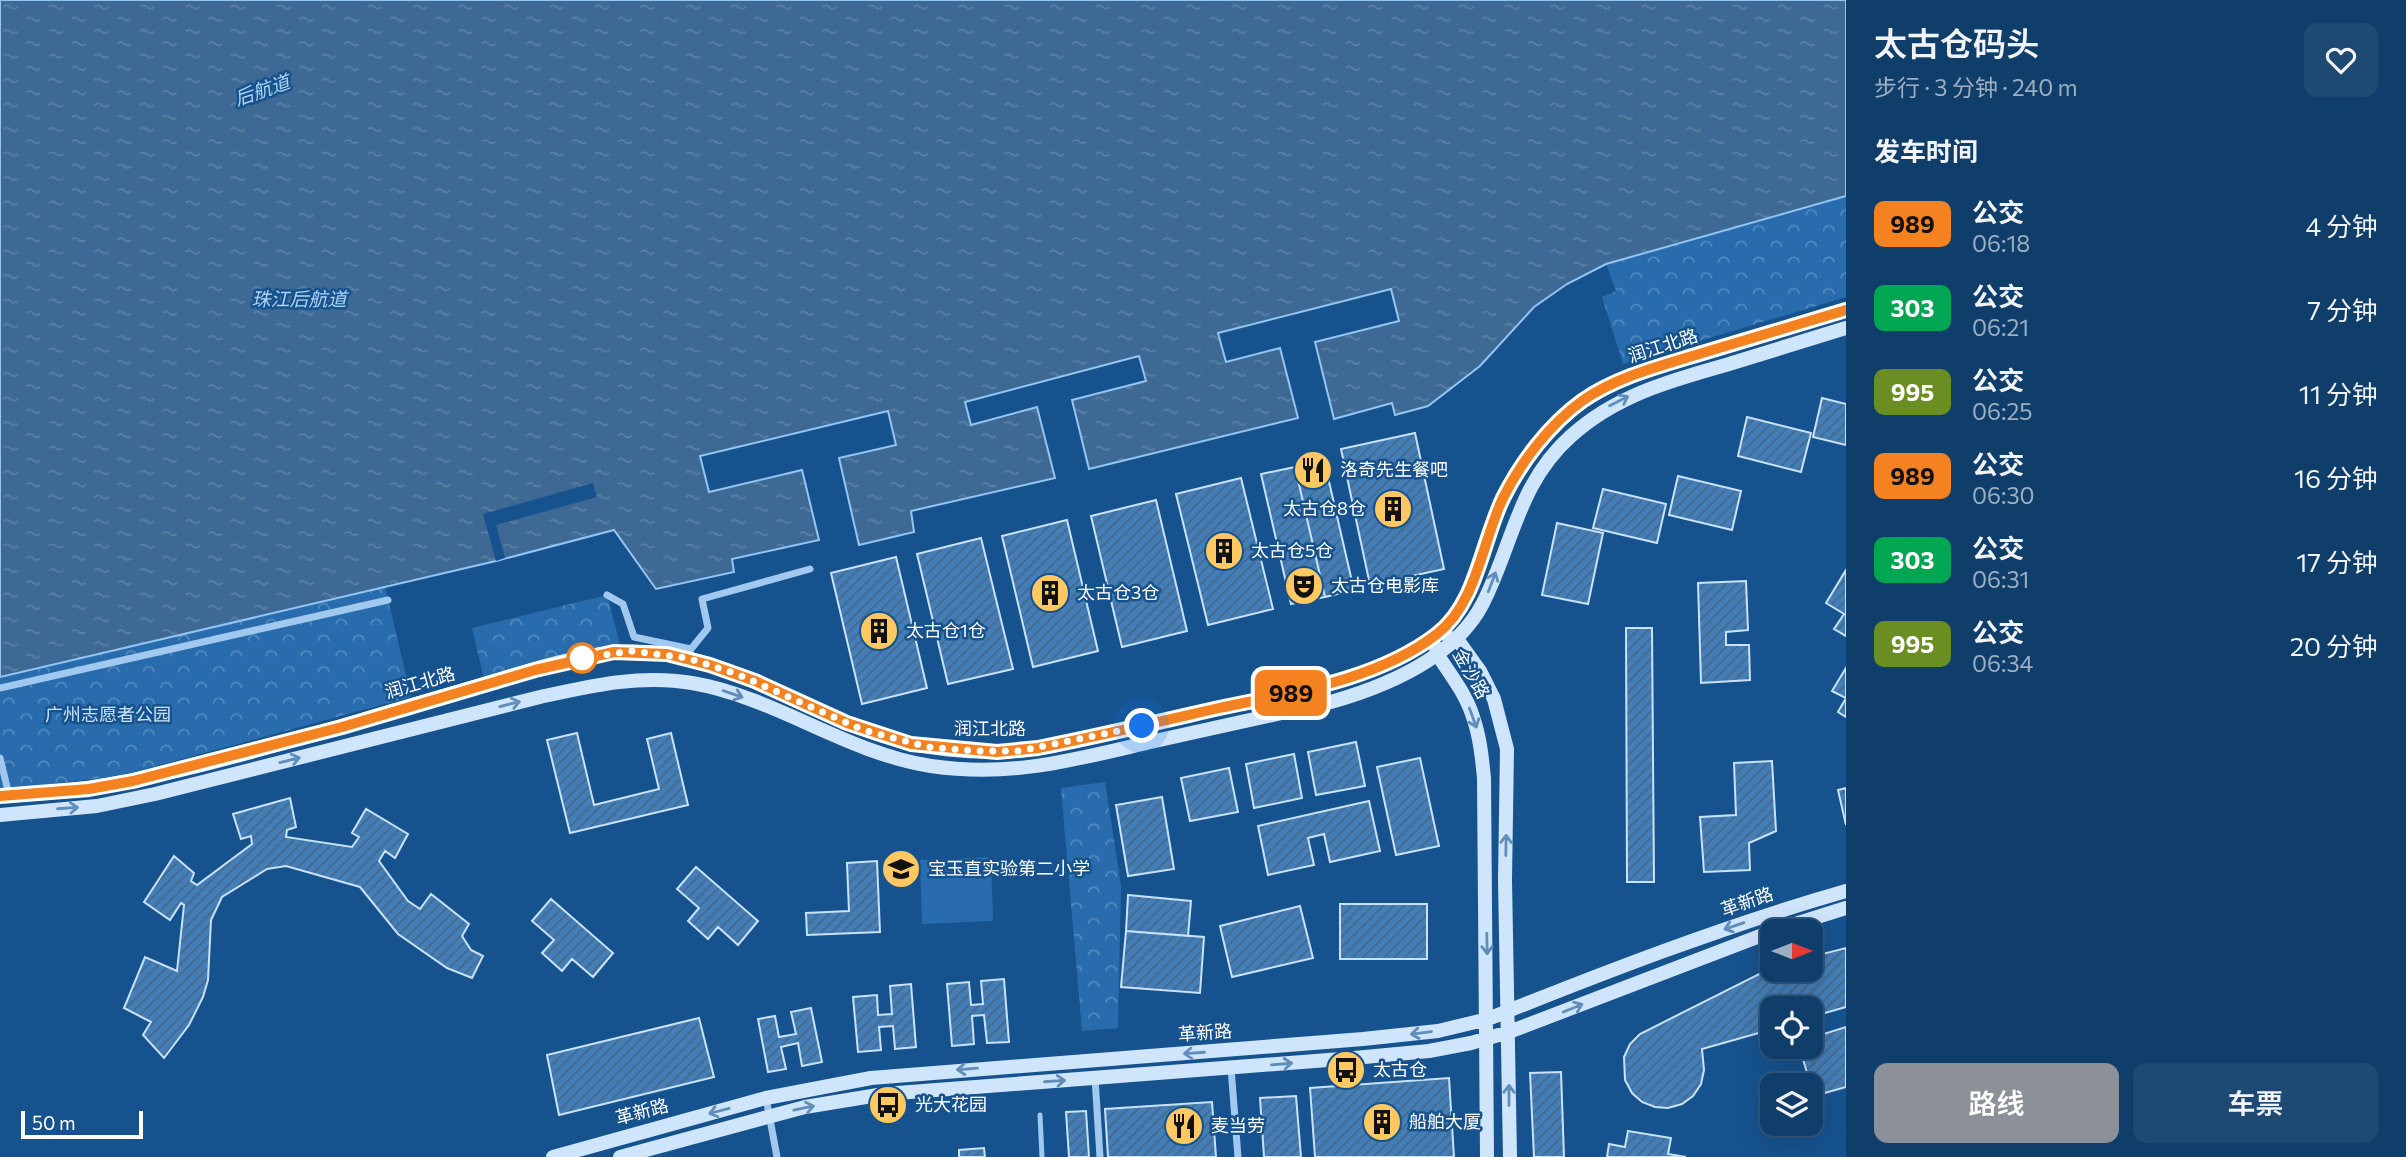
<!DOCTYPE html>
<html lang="zh">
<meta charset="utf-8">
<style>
body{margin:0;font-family:Commissioner,"Noto Sans SC",sans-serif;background:#1e4972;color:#f1f3f6;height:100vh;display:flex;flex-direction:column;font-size:26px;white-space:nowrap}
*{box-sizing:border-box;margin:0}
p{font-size:23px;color:#9caec1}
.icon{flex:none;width:38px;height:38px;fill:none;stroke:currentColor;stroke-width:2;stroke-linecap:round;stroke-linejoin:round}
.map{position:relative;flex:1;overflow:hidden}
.drawer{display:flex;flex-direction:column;background:#103e6a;width:560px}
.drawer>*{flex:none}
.badge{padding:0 14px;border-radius:10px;font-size:24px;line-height:46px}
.needle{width:46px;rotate:90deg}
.buttons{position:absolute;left:1760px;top:919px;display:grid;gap:14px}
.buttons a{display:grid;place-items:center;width:63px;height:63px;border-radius:14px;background:#103e6a;box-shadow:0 7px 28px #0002,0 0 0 2px #30577e;font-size:35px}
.scale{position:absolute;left:21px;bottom:18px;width:122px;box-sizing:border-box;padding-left:7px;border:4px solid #fff;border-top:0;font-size:19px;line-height:24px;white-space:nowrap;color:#fff;-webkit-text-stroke:5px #16528e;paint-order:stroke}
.you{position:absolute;width:35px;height:35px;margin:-18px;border:5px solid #fff;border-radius:50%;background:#1a73e8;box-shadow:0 0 0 10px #1a73e833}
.map>.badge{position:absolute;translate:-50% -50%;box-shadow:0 0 0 4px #fff}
h2{padding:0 28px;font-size:26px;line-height:63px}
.round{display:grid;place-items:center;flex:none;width:74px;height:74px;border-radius:14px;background:#1e4972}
.head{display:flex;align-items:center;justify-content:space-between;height:119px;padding:0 28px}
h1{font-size:33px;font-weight:600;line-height:52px}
.cta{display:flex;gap:14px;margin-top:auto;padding:14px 28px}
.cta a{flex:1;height:80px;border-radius:14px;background:#8c9099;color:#fff;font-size:28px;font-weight:600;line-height:80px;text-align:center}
.cta a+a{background:#1e4972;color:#f1f3f6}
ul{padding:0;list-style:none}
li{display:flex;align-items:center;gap:21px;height:84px;padding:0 28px}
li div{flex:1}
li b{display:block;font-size:26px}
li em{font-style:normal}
li .badge{min-width:77px;font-weight:700;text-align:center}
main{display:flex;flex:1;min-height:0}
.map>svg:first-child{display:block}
.grass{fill:#286cad}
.park{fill:url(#park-crowns)}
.water{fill:url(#water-ripples);stroke:#94c5f2;stroke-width:2}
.pier{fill:#16528e}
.building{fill:url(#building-hatch);stroke:#c8e2fb;stroke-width:2}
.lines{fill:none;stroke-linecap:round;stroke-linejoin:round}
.lane{stroke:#a1c9f0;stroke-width:5}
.street{stroke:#a1c9f0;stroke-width:7}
.secondary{stroke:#cfe5fb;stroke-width:14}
.oneway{stroke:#608dba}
.line-casing{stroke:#fff;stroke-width:16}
.line{stroke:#f58220;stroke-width:10}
.walk{stroke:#fff;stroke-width:7;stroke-dasharray:0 12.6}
.stop-dot{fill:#fff;stroke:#f58220;stroke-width:3.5}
.labels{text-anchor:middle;stroke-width:5;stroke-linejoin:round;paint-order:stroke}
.street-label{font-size:18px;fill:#fff;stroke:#16528e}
.poi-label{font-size:18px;fill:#fff;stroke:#16528e;text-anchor:start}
.park-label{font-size:18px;fill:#c8e2fb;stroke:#16528e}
.water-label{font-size:19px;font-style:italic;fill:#add3f7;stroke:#16528e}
</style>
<main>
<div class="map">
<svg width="1846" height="1157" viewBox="0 0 1846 1157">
<defs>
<pattern id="park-crowns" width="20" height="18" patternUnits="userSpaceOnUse" patternTransform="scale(1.75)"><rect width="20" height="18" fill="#286cad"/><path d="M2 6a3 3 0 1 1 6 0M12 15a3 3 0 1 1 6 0" fill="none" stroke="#5389bd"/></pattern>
<pattern id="water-ripples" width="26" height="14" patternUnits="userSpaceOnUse" patternTransform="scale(1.75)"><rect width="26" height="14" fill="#3e6995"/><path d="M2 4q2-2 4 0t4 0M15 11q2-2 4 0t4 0" fill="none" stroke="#5b80a5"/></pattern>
<pattern id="building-hatch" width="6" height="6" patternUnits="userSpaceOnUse" patternTransform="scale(1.75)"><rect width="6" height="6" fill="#437eb8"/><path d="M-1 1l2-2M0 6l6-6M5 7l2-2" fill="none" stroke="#476887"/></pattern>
</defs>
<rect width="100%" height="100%" fill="#16528e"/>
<!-- grass -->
<path class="grass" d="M991 857 993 921 922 924 920 860Z"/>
<!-- park -->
<path class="park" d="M1846 196V297L1623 364 1602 297 1616 291 1606 264Z
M385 586 411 697 119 776 0 790V677Z
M607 595 621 648 484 679 472 628Z
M1105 782 1121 886 1118 1028 1082 1031 1061 788Z"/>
<!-- water -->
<path class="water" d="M0 0H1846V196L1606 264 1567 284 1534 307 1480 366 1428 406 1395 415 1392 403 1334 419 1315 342 1399 321 1391 289 1218 333 1226 362 1280 348 1298 418 1089 469 1072 400 1146 381 1139 356 965 402 971 425 1037 407 1055 478 911 511 914 532 859 545 839 458 896 445 888 411 700 456 709 492 802 470 819 540 732 559 734 572 656 589 614 530 496 561 0 677Z"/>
<!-- pier -->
<path class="pier" d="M593 483 597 497 496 525 505 558 496 561 483 514Z"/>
<!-- building -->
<path class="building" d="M1822 398 1846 404V445L1813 437Z
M1747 417 1811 433 1801 472 1738 456Z
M1415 433 1444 569 1370 585 1341 449Z
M1324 460 1354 590 1325 597 1295 467Z
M1295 467 1325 597 1291 604 1261 474Z
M1678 476 1741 491 1732 530 1669 515Z
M1241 478 1273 609 1208 625 1176 494Z
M1603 489 1666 504 1657 543 1593 528Z
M1156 500 1187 631 1122 647 1091 516Z
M1067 520 1098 651 1033 667 1002 536Z
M1557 523 1603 533 1588 604 1542 595Z
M981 538 1013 669 948 684 917 554Z
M896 557 927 688 862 704 831 573Z
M1846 570V636L1834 629 1844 614 1826 603Z
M1746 581 1748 630 1726 632V645H1749L1750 680 1701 683 1698 583Z
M1626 628H1652L1654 882H1627Z
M1846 668V717L1838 712 1846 698 1832 691Z
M577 733 594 805 659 789 647 739 671 733 688 805 570 833 547 740Z
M1356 742 1365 786 1316 795 1308 752Z
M1294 754 1302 798 1254 808 1246 764Z
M1420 758 1439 846 1396 855 1377 767Z
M1772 761 1776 831 1749 843 1750 870 1704 872 1700 817 1736 815 1734 763Z
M1229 768 1238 812 1190 821 1181 778Z
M1846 788V825L1838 790Z
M1162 797 1174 869 1128 876 1116 805Z
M290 798 296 827 287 830 286 837 352 847 359 837 352 833 366 809 408 834 395 858 385 851 379 861 408 901 420 909 431 894 469 924 462 936 471 950 483 956 472 978 447 968 398 934 360 887 286 866 267 869 222 897 211 920 208 980 203 997 189 1025 164 1058 143 1035 151 1022 124 1008 145 957 177 971 184 905 181 903 170 920 144 902 174 856 194 873 191 881 197 885 252 844 251 836 241 839 233 814Z
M1369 801 1380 851 1330 862 1324 834 1308 838 1314 865 1268 875 1258 826Z
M877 861 880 932 807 935 806 913 849 911 847 863Z
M696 867 758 921 738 945 718 927 708 939 688 921 699 908 677 889Z
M1128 895 1191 901 1188 936 1126 931Z
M551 899 613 953 593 977 572 959 562 971 542 953 554 940 532 921Z
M1340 904H1427V959H1340Z
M1300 906 1313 958 1232 977 1220 926Z
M1126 931 1204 937 1200 993 1121 987Z
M1846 948V1007L1811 1017V1008H1773V1029L1702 1049 1704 1070 1701 1084 1693 1096 1682 1104 1668 1108 1655 1107 1642 1102 1632 1093 1625 1080 1624 1057 1630 1044 1640 1034 1773 967V970H1811V957Z
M1004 979 1009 1042 987 1043 984 1015 972 1016 974 1044 952 1046 947 984 969 982 971 1005 983 1004 981 981Z
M911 984 916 1047 895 1049 893 1026 879 1027 881 1050 858 1052 853 997 877 995 878 1015 892 1014 890 986Z
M811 1008 822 1062 802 1066 798 1043 781 1047 786 1069 768 1072 758 1019 775 1016 779 1037 796 1034 791 1012Z
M699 1018 714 1077 559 1115 547 1055Z
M1846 1027V1087L1814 1096 1799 1046H1811V1038Z
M1561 1072 1564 1157H1534L1530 1073Z
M1449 1078 1454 1157H1315L1310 1088Z
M1296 1096 1301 1157H1264L1260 1098Z
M1212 1102 1216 1157H1108L1105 1109Z
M1086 1111 1089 1157H1069L1066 1112Z
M1628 1131 1671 1138 1668 1154 1686 1157H1607L1609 1144 1625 1147Z
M984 1148 985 1157H959V1150Z"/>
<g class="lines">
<!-- lane -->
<path class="lane" d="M1040 1115 1042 1157"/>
<!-- street -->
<path class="street" d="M607 595 623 604 634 637 691 649 708 628 702 599 810 569
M0 688 388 600
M0 758 9 795
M1231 1068 1238 1157
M1095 1078 1100 1157
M766 1098 777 1157"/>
<!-- secondary -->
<path class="secondary" d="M1449 638 1457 639 1480 671 1494 699 1507 749 1505 880 1510 1157
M1436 647 1437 654C1450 674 1466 694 1473 717 1480 737 1482 758 1484 778L1487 1157
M0 796C158 790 310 733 461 691 511 677 569 655 621 652 716 646 795 709 883 736 924 749 972 754 1015 751 1043 749 1070 742 1096 736 1137 727 1177 718 1217 709 1267 698 1319 691 1367 671 1394 660 1426 647 1446 625 1470 600 1477 564 1489 532 1505 491 1528 450 1560 420 1603 379 1662 365 1718 348 1760 335 1803 323 1846 310
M0 815 97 806 155 794 540 697C590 686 640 674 692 683 775 697 846 753 931 766 1013 778 1077 759 1155 741 1214 728 1272 715 1331 702 1387 686 1455 658 1483 603 1513 544 1518 483 1571 436 1616 395 1672 380 1729 364 1768 352 1807 340 1846 328
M1773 931 1846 908
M553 1157 766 1098 871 1078 1363 1039 1438 1031 1488 1019C1605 972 1724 926 1846 891
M620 1157 805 1107 884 1094 1354 1058 1429 1051 1471 1043 1509 1032 1773 931"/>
</g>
<!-- one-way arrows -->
<defs><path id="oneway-shaft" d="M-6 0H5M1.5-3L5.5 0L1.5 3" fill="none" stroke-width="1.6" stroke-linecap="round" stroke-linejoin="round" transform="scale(1.75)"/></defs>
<g class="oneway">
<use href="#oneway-shaft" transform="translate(1619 401) rotate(-27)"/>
<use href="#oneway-shaft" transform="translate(1492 582) rotate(-69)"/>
<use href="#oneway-shaft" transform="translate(733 694) rotate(19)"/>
<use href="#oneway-shaft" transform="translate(510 704) rotate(-14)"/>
<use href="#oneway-shaft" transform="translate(1473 718) rotate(70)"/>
<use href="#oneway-shaft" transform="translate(290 760) rotate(-14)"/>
<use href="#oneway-shaft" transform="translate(68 808) rotate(-4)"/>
<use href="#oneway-shaft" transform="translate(1506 845) rotate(-89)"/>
<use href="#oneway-shaft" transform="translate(1734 926) rotate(161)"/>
<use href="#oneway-shaft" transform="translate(1487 944) rotate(89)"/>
<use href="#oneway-shaft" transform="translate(1573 1008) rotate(-22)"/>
<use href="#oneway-shaft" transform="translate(1421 1033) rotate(173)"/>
<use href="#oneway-shaft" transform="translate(1194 1053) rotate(176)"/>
<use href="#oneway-shaft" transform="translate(1282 1064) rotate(-5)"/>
<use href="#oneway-shaft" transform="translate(967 1069) rotate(175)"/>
<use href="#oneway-shaft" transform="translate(1055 1081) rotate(-4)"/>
<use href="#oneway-shaft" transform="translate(1509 1095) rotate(-90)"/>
<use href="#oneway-shaft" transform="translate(804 1108) rotate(-12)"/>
<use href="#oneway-shaft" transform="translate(719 1111) rotate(165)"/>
</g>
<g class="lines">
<defs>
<path id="line" d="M0 796 89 789 133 781 342 727 535 670 614 652 667 654 710 665 755 681 847 723 911 744 997 752 1038 748C1099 736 1158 722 1219 708 1290 693 1378 680 1437 634 1477 603 1482 542 1503 498 1521 462 1549 425 1582 401 1616 377 1660 366 1699 354 1748 339 1797 325 1846 310"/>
</defs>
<!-- line casing -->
<use href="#line" class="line-casing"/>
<!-- line -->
<use href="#line" class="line"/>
<!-- walk -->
<path class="walk" d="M582 658 632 651 687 658 737 674 863 730 928 747 976 751H1019L1142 726"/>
</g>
<!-- icons -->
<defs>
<symbol id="restaurant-disc" viewBox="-11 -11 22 22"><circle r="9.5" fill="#ffc860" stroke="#16528e"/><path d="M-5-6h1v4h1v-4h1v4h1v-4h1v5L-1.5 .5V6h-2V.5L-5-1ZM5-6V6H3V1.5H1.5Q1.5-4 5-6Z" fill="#111"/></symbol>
<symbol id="building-disc" viewBox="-11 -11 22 22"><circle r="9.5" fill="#ffc860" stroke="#16528e"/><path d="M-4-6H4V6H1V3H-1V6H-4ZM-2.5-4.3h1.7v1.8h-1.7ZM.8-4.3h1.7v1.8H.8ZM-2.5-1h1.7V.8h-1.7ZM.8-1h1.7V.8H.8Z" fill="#111"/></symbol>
<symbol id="theatre-disc" viewBox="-11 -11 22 22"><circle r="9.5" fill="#ffc860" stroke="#16528e"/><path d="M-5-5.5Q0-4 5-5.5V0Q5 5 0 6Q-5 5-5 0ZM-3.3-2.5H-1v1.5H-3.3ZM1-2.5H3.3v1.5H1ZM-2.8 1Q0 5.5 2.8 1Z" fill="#111"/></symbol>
<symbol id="school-disc" viewBox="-11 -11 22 22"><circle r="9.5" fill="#ffc860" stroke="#16528e"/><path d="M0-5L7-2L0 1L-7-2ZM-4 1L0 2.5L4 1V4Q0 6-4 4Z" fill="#111"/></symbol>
<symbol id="bus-disc" viewBox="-11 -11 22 22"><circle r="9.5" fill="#ffc860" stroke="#16528e"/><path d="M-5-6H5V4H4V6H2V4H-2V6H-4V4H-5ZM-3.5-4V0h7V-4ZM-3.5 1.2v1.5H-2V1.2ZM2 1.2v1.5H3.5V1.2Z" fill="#111"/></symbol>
</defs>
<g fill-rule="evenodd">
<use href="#restaurant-disc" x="1291" y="448" width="44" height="44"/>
<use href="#building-disc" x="1371" y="487" width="44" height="44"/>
<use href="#building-disc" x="1202" y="529" width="44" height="44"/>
<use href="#theatre-disc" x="1282" y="564" width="44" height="44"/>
<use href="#building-disc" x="1028" y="571" width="44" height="44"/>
<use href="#building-disc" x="857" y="609" width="44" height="44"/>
<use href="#school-disc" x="879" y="847" width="44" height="44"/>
<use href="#bus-disc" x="1324" y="1048" width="44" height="44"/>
<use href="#bus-disc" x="866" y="1083" width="44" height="44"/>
<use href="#building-disc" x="1360" y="1100" width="44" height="44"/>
<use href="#restaurant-disc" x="1162" y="1104" width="44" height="44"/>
</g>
<!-- markers -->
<circle class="stop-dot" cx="582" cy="658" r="14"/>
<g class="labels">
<!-- street labels -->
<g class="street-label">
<text transform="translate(1663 346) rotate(-18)" y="6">润江北路</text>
<text transform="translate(1471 674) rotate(60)" y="6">金沙路</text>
<text transform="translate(420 683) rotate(-16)" y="6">润江北路</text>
<text x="990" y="735">润江北路</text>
<text transform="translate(1747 902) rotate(-19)" y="6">革新路</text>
<text transform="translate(1205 1033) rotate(-4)" y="6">革新路</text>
<text transform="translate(642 1112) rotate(-15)" y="6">革新路</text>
</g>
<!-- poi labels -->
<g class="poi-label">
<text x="1340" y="476">洛奇先生餐吧</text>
<text x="1366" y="515" text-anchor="end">太古仓8仓</text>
<text x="1251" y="557">太古仓5仓</text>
<text x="1331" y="592">太古仓电影库</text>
<text x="1077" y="599">太古仓3仓</text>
<text x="906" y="637">太古仓1仓</text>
<text x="928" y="875">宝玉直实验第二小学</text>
<text x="1373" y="1076">太古仓</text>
<text x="915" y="1111">光大花园</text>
<text x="1409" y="1128">船舶大厦</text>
<text x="1211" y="1132">麦当劳</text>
</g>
<!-- park labels -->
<g class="park-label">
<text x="108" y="721">广州志愿者公园</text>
</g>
<!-- water labels -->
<g class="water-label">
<text transform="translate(262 90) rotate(-19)" y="7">后航道</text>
<text x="299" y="306">珠江后航道</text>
</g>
</g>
</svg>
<div class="buttons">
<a><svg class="needle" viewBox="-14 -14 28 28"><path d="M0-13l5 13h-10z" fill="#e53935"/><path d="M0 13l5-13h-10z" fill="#9caec1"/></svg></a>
<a><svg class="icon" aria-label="locate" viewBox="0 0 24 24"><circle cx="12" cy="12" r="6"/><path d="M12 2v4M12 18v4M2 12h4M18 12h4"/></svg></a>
<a><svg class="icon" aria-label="layers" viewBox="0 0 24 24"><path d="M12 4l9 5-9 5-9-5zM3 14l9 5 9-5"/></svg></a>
</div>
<div class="scale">50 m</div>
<div class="you" style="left:1142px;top:726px"></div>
<b class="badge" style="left:1291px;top:693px;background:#f58220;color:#111">989</b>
</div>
<section class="drawer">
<div class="head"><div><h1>太古仓码头</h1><p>步行 · 3 分钟 · 240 m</p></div><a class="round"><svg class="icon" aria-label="heart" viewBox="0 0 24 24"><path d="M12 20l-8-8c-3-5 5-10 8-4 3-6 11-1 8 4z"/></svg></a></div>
<h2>发车时间</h2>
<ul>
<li><span class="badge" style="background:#f58220;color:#111">989</span><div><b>公交</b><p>06:18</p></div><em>4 分钟</em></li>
<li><span class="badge" style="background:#00a651;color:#fff">303</span><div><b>公交</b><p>06:21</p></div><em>7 分钟</em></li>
<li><span class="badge" style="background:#6b8e23;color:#fff">995</span><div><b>公交</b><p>06:25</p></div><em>11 分钟</em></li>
<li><span class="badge" style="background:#f58220;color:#111">989</span><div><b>公交</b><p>06:30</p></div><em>16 分钟</em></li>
<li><span class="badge" style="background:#00a651;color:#fff">303</span><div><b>公交</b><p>06:31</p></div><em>17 分钟</em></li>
<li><span class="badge" style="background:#6b8e23;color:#fff">995</span><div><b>公交</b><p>06:34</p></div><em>20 分钟</em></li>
</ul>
<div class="cta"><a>路线</a><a>车票</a></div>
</section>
</main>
